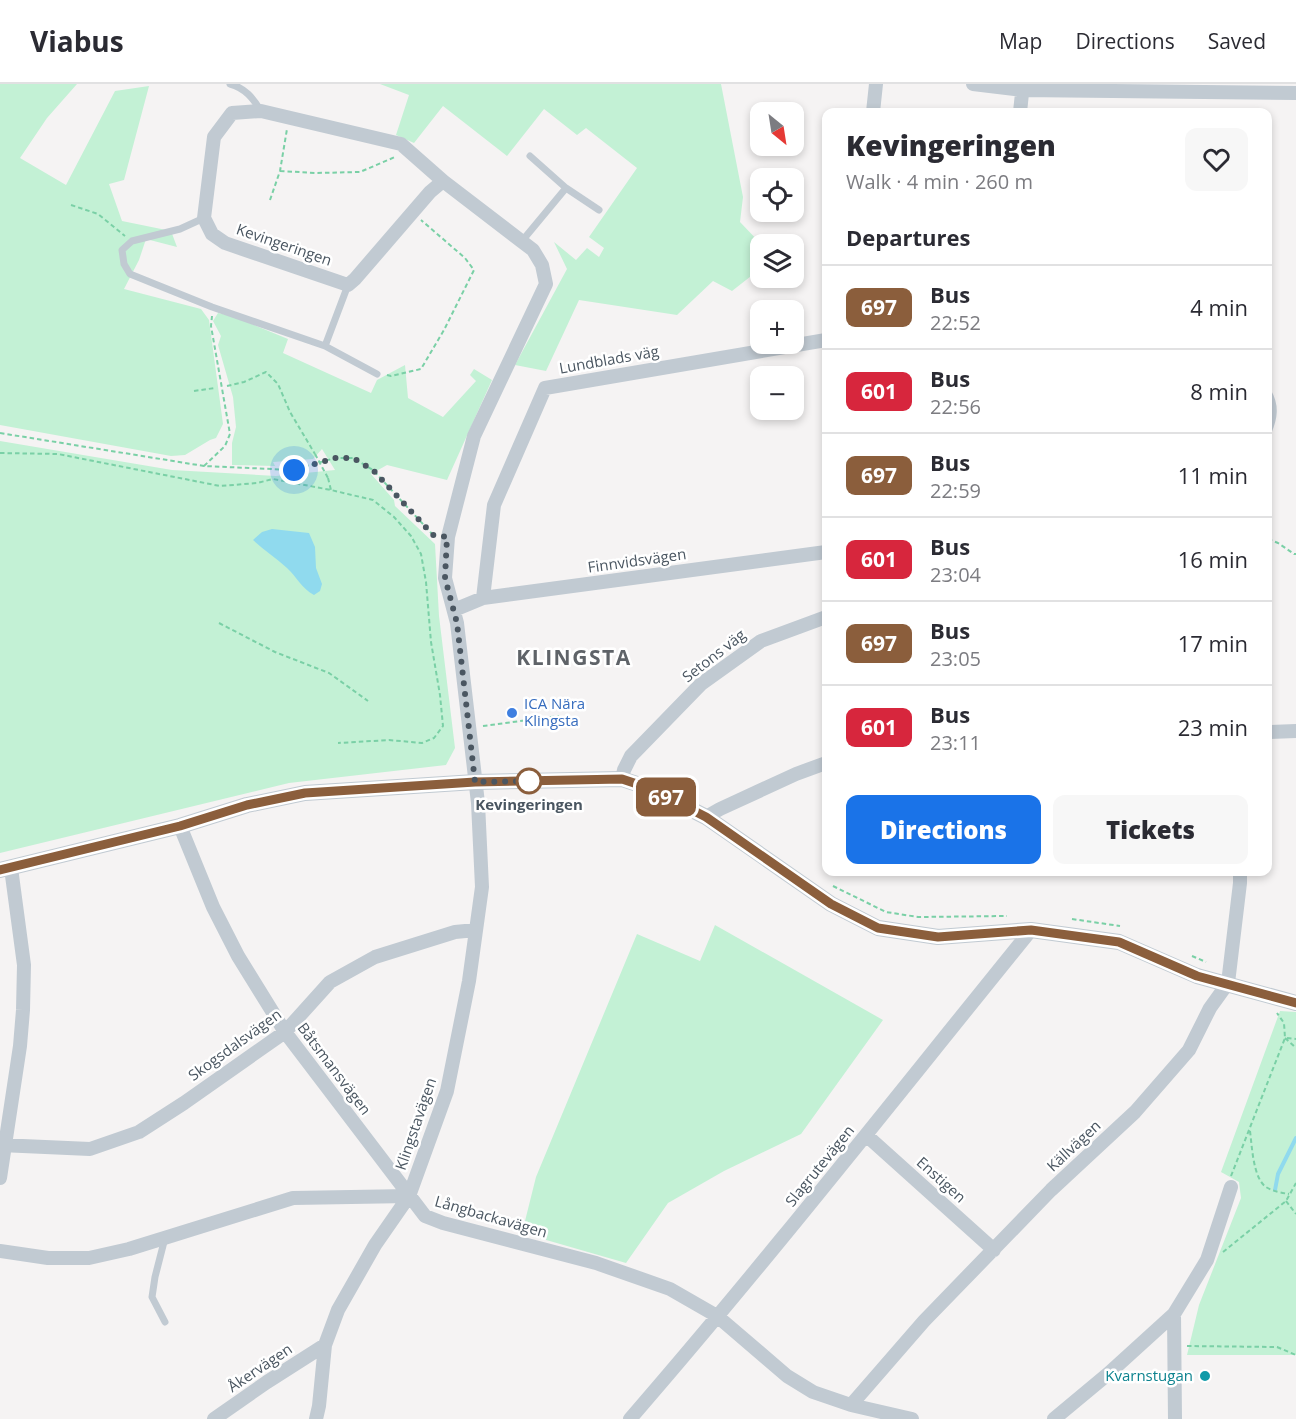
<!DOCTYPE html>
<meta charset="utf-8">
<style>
body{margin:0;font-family:"Open Sans",sans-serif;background:#f7f7f7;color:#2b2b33;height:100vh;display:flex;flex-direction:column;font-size:22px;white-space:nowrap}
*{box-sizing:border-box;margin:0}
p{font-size:20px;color:#7c7c81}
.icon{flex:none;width:33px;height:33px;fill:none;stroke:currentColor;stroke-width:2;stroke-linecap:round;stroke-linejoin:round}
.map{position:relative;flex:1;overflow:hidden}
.drawer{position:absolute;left:822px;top:24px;width:450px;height:768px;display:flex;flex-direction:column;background:#fff;border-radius:12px;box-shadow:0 3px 9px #0003}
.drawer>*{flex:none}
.badge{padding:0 12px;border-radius:9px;font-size:21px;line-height:39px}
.needle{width:39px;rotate:150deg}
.controls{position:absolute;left:750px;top:18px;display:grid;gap:12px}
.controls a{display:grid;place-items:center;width:54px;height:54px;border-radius:12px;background:#fff;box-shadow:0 3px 9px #0003;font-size:30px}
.you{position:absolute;width:30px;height:30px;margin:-15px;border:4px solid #fff;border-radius:50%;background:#1a73e8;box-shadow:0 0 0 9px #1a73e833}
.map>.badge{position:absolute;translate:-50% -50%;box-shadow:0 0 0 3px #fff}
h2{padding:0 24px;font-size:22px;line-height:54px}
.round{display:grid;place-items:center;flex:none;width:63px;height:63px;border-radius:12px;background:#f7f7f7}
.overview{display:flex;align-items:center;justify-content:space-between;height:102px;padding:0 24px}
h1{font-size:28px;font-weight:800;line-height:45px}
.action{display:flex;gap:12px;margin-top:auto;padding:12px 24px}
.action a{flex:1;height:69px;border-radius:12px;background:#1a73e8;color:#fff;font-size:24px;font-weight:800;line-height:69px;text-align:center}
.action a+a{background:#f7f7f7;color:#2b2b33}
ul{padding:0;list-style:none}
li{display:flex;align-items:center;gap:18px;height:84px;padding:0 24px;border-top:2px solid #e1e1e2}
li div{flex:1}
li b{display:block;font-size:22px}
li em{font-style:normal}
li .badge{min-width:66px;font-weight:700;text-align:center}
header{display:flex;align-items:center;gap:36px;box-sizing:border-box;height:84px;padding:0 30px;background:#fff;border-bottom:2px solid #e1e1e2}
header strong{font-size:28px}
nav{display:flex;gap:33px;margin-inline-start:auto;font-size:21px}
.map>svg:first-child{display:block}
.green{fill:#c3f1d5}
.water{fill:#90daee}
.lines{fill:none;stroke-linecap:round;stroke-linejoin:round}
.stream{stroke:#90daee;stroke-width:4}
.path{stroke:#7ad0a6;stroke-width:2;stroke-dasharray:4.5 3;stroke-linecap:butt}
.service{stroke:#c1cad2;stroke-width:7}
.minor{stroke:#c1cad2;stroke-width:14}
.tertiary{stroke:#c1cad2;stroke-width:16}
.path-bridge{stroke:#7ad0a6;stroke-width:2;stroke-dasharray:4.5 3;stroke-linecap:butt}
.line-casing{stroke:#fff;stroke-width:14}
.line{stroke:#8b5e3c;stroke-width:9}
.walk{stroke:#4a5661;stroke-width:6;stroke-dasharray:0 10.8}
.shop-dot{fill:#3f7fe0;stroke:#fff;stroke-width:2}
.stop-dot{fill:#fff;stroke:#8b5e3c;stroke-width:3}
.culture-dot{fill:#0f9aa8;stroke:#fff;stroke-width:2}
.labels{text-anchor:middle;stroke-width:5;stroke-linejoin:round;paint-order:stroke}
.street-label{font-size:15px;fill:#4a5661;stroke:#fff}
.shop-label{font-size:15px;fill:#366cbe;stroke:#fff;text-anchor:start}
.stop-label{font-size:15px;font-weight:bold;fill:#4a5661;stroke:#fff}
.culture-label{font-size:15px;fill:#0d838f;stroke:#fff;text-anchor:end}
.district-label{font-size:21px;font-weight:bold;letter-spacing:1.5px;fill:#5f6368;stroke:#fff}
</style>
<header>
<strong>Viabus</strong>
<nav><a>Map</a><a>Directions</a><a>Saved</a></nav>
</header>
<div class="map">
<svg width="1296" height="1335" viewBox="0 0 1296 1335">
<rect width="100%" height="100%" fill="#f5f3f3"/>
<!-- green -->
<path class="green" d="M0 0H77L47 34 20 74 66 101 115 7 149 2 124 96 109 100 122 137 171 147 177 163 146 155 139 176 124 205 201 225 209 236 223 340 216 354 210 356 185 371 171 372 0 341Z
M380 0H721L743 113 740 138 761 160 760 185 732 207 713 197 677 231 579 216 546 287 515 281 567 185 554 158 576 176 587 164 599 173 604 164 589 153 637 84 586 44 577 51 544 25 507 72 443 22 414 59 396 51 409 11Z
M218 229 232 232 288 255 283 269 371 309 377 296 405 281 408 314 443 333 476 297 470 291 474 285 492 296 447 396 387 381 371 390 394 416 395 422 435 460 439 532 455 664 446 681 289 699 0 769V357L172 386 276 392 335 386 322 365 313 375 273 378 275 382 232 381V359L236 343 233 313 218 261 221 252 213 237Z
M715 841 883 936 801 1050 724 1087 668 1119 626 1179 522 1149 536 1093 637 850 700 877Z
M1280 927 1296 928V1271H1187L1199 1221 1241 1114 1239 1098 1221 1088Z"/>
<!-- water -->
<path class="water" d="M272 445 309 449 315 463 316 484 322 500 320 507 314 511C301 504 297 493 287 484 276 474 264 466 253 456L262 448Z"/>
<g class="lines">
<!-- stream -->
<path class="stream" d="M1275 1106 1278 1090 1296 1054"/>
<!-- path -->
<path class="path" d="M280 87 316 89 360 88 395 73
M270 116 280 87 287 45
M71 121 98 130 125 152
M387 291 391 292 421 285 444 246 474 186 465 174 421 136
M227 302 244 298 266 288 278 300 290 328 315 370
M194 307 215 304
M0 349 204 382 293 386 335 374H353L373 386 433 451H435
M0 369 58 370 220 402 257 399 273 395 331 406 373 416 394 433 411 452 421 470 426 498 431 558 440 611 443 642 434 654 422 659 389 656 338 659
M204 382 225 362 230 350 211 242 212 232
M328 394 331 406
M1268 455 1278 459 1294 470H1296
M219 539 275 568 329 589 368 617
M483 642 559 632
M833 802 886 828 918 833 1007 832
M1072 835 1120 842
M1192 872 1206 878
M1285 954 1296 964
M1287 954 1296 955
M1250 1047C1252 1062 1253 1094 1266 1103 1272 1107 1282 1109 1289 1110
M1231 1092 1285 954 1284 939 1277 929
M1286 1117 1296 1130
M1223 1168 1286 1117 1296 1099
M1187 1262 1277 1263 1296 1271"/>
<!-- service -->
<path class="service" d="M230 0C245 4 253 14 261 27
M566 104 599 126
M204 134 180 145 132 157 122 166 124 180 130 190 212 223 325 262 377 290
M522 157 566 104 530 72
M325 262 348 201
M1268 308C1276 322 1274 334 1268 348
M165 1154 155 1193 152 1213 165 1238"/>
<!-- minor -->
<path class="minor" d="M973 0 1022 6 1296 9
M873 28 876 0
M1020 28 1023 0
M483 514 494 421 545 304 826 256
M454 526 483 514 826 468
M1268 648 1296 647
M622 695 624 686 631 672 701 600 761 557 826 533
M706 733 720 725 796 690 826 679
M180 742 213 823 238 872 285 948 425 1132 443 1139 596 1179 670 1205 717 1232 787 1292 813 1308 851 1321 912 1335
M866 1051 994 1166
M0 1061 90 1065 139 1048 184 1019 285 948 330 898 375 873 455 848 476 846
M0 1094 20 962 23 926 24 881 11 784
M0 1167 48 1174H89L129 1165 293 1114 409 1112
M851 1321 924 1237 1051 1106 1135 1028 1189 966 1210 924 1228 899 1240 799V788
M214 1335 267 1298 325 1261
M316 1335 319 1322 325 1261 338 1226 375 1161 409 1112 447 1007 469 897 482 803 478 719 457 539 445 494 448 453 474 352 546 200 542 181 533 166 443 97 430 108 355 195 348 201 225 159 212 150 204 134 214 53 232 29 261 27 401 60 443 97
M630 1335C768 1176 898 1010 1031 846
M1054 1335 1108 1290 1174 1230
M1175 1335 1174 1230 1207 1176 1231 1103"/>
<!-- tertiary -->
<path class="tertiary" d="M0 786 180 742 247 721 305 709 475 698 622 695 649 704 706 733 831 820 878 844 938 853 1031 846 1119 858 1197 892 1296 919"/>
<!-- path-bridge -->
<path class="path-bridge" d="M315 370 328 394"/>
</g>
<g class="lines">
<defs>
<path id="line" d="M0 786 180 742 247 721 305 709 475 698 622 695 649 704 706 733 831 820 878 844 938 853 1031 846 1119 858 1197 892 1296 919"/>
</defs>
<!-- line casing -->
<use href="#line" class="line-casing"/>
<!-- line -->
<use href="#line" class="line"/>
<!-- walk -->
<path class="walk" d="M294 386 335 374H353L373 386 433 451 447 453 445 494 457 539 475 698 535 697H529"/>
</g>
<!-- markers -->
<circle class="shop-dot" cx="512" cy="629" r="6"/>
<circle class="stop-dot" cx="529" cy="697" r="12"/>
<circle class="culture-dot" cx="1205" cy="1292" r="6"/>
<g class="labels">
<!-- street labels -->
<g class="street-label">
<text transform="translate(284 161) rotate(19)" y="5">Kevingeringen</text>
<text transform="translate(609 276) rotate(-10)" y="5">Lundblads väg</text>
<text transform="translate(637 477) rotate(-8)" y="5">Finnvidsvägen</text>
<text transform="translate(714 572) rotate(-38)" y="5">Setons väg</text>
<text transform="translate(235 961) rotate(-36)" y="5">Skogsdalsvägen</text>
<text transform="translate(334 985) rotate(53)" y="5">Båtsmansvägen</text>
<text transform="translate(416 1040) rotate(-71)" y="5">Klingstavägen</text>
<text transform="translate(1074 1062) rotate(-43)" y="5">Källvägen</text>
<text transform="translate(820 1082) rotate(-51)" y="5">Slagrutevägen</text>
<text transform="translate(941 1096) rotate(42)" y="5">Enstigen</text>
<text transform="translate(491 1133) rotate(16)" y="5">Långbackavägen</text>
<text transform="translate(260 1284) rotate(-34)" y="5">Åkervägen</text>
</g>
<!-- shop labels -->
<g class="shop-label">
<text x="524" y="625">ICA Nära<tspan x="524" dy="17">Klingsta</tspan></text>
</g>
<!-- stop labels -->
<g class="stop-label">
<text x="529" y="726">Kevingeringen</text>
</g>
<!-- culture labels -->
<g class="culture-label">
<text x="1193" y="1297">Kvarnstugan</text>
</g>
<!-- district labels -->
<g class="district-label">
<text x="574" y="581">KLINGSTA</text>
</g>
</g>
</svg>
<div class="controls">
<a><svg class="needle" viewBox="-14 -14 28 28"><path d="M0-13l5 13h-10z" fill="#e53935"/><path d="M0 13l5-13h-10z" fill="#7c7c81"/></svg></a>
<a><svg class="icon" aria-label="locate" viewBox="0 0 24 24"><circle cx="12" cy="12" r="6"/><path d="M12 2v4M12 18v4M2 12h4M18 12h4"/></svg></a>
<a><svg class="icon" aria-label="layers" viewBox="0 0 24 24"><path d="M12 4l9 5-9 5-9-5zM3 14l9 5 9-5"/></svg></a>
<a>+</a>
<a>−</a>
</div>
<div class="you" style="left:294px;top:386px"></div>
<b class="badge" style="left:666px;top:713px;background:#8b5e3c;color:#fff">697</b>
<section class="drawer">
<div class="overview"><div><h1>Kevingeringen</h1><p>Walk · 4 min · 260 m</p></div><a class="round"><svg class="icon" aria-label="heart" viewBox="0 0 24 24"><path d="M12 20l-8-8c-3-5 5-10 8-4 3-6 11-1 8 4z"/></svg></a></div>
<h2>Departures</h2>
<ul>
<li><span class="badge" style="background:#8b5e3c;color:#fff">697</span><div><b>Bus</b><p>22:52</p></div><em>4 min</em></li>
<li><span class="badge" style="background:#d7263d;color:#fff">601</span><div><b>Bus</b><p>22:56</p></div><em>8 min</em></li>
<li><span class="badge" style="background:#8b5e3c;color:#fff">697</span><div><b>Bus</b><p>22:59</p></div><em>11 min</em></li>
<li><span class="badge" style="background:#d7263d;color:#fff">601</span><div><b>Bus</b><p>23:04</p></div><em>16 min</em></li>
<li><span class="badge" style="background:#8b5e3c;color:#fff">697</span><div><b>Bus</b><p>23:05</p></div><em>17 min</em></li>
<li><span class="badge" style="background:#d7263d;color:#fff">601</span><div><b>Bus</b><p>23:11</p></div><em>23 min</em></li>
</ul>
<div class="action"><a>Directions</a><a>Tickets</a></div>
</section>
</div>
